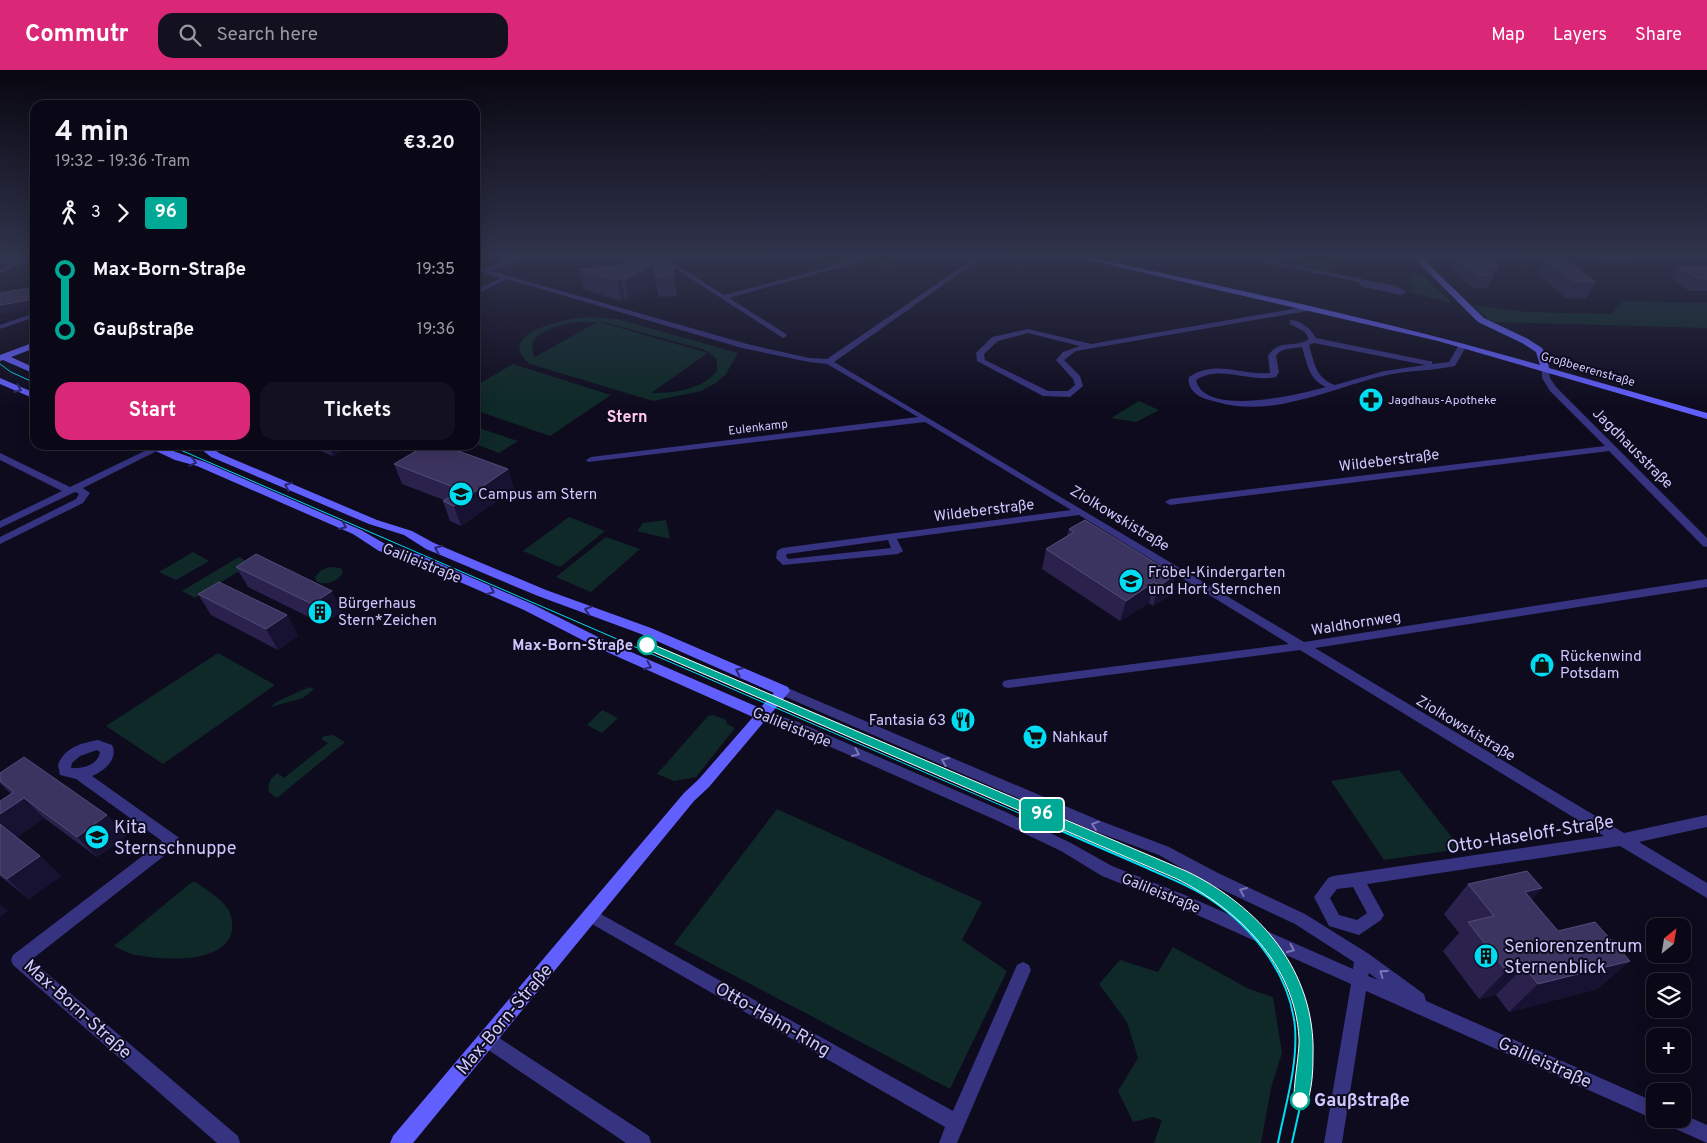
<!DOCTYPE html>
<meta charset="utf-8">
<style>
body{margin:0;font-family:Overpass,sans-serif;background:#13111f;color:#f1f3f6;height:100vh;display:flex;flex-direction:column;font-size:19px;white-space:nowrap}
*{box-sizing:border-box;margin:0}
p{font-size:16px;color:#999aa1}
.icon{flex:none;width:28px;height:28px;fill:none;stroke:currentColor;stroke-width:2;stroke-linecap:round;stroke-linejoin:round}
.map{position:relative;flex:1;overflow:hidden}
.panel{position:absolute;left:30px;top:30px;width:450px;height:350px;display:flex;flex-direction:column;background:#0a0816;border-radius:15px;box-shadow:0 5px 20px #0002,0 0 0 1px #2a2935}
.panel>*{flex:none}
.badge{padding:0 10px;border-radius:4px;font-size:18px;line-height:32px}
.needle{width:32px;rotate:30deg}
.tools{position:absolute;left:1646px;top:848px;display:grid;gap:10px}
.tools a{display:grid;place-items:center;width:45px;height:45px;border-radius:10px;background:#0a0816;box-shadow:0 5px 20px #0002,0 0 0 1px #2a2935;font-size:25px}
.map>.badge{position:absolute;translate:-50% -50%;box-shadow:0 0 0 2px #fff}
.legs{display:flex;align-items:center;gap:8px;height:55px;padding:0 25px;font-size:16px}
.legs p{margin-inline-start:auto}
.headline{display:flex;align-items:center;justify-content:space-between;height:85px;padding:0 25px}
h1{font-size:28px;font-weight:700;line-height:38px}
.button{display:flex;gap:10px;margin-top:auto;padding:10px 25px}
.button a{flex:1;height:58px;border-radius:15px;background:#db2777;color:#fff;font-size:20px;font-weight:700;line-height:58px;text-align:center}
.button a+a{background:#13111f;color:#f1f3f6}
ul{padding:0 25px;list-style:none}
li{display:flex;align-items:center;gap:18px;height:60px;font-size:19px}
li i{display:grid;place-items:center;width:8px;height:100%;margin:0 6px;background:currentColor}
li i::after{content:'';width:12px;height:12px;margin:-6px;border:4px solid;border-radius:50%;background:#0a0816}
li p{margin-inline-start:auto}
li:first-child i{background:linear-gradient(#0000 50%,currentColor 0)}
li:last-child i{background:linear-gradient(currentColor 50%,#0000 0)}
header{display:flex;align-items:center;gap:30px;box-sizing:border-box;height:70px;padding:0 25px;background:#db2777;color:#fff}
header strong{font-size:24px}
nav{display:flex;gap:28px;margin-inline-start:auto;font-size:18px}
.search{width:350px;height:45px;background:#13111f;display:flex;align-items:center;gap:12px;box-sizing:border-box;padding:0 18px;border-radius:15px;color:#999aa1;font-size:19px}
.map>svg:first-child{display:block}
.green{fill:#0e2927;fill-rule:evenodd}
.lines{fill:none;stroke-linecap:round;stroke-linejoin:round}
.street{fill:#363380;fill-rule:evenodd}
.secondary{fill:#625fff;fill-rule:evenodd}
.tram-far1{stroke:#00ddf3;stroke-width:1}
.tram{stroke:#00ddf3;stroke-width:2}
.wall{fill:#2a224d}
.shaded-wall{fill:#181232}
.building{fill:#3c3460;stroke:#534b79}
.oneway{stroke:#2b286d}
.oneway2{stroke:#7a76b9}
.line-1{fill:#00a995;stroke:#fff}
.stop-1-dot{fill:#fff;stroke:#00a995;stroke-width:2.5}
.labels{text-anchor:middle;stroke-width:4;stroke-linejoin:round;paint-order:stroke}
.far-street-label{font-size:12px;fill:#cec8ff;stroke:#0e0b1e}
.far-poi-label{font-size:12px;fill:#cec8ff;stroke:#0e0b1e;text-anchor:start}
.street-label{font-size:15px;fill:#cec8ff;stroke:#0e0b1e}
.poi-label{font-size:15px;fill:#cec8ff;stroke:#0e0b1e;text-anchor:start}
.stop-label{font-size:15px;font-weight:bold;fill:#cec8ff;stroke:#0e0b1e;text-anchor:end}
.far-district-label{font-size:16px;font-weight:bold;fill:#ffcaec;stroke:#0e0b1e}
.near-poi-label{font-size:18px;fill:#cec8ff;stroke:#0e0b1e;text-anchor:start}
.near-street-label{font-size:18px;fill:#cec8ff;stroke:#0e0b1e}
.near-stop-label{font-size:18px;font-weight:bold;fill:#cec8ff;stroke:#0e0b1e;text-anchor:start}
</style>
<header>
<strong>Commutr</strong>
<div class="search"><svg class="icon" aria-label="search" viewBox="0 0 24 24"><circle cx="10" cy="10" r="6"/><path d="M15 15l6 6"/></svg>Search here</div>
<nav><a>Map</a><a>Layers</a><a>Share</a></nav>
</header>
<div class="map">
<svg width="1707" height="1073" viewBox="0 0 1707 1073">
<rect width="100%" height="100%" fill="#0e0b1e"/>
<!-- green -->
<path class="green" d="M810 187H902L886 197 866 189 830 198Z
M1278 187H1337L1327 202 1301 196 1302 193 1276 188Z
M1412 205H1422L1452 233 1409 222 1413 214 1409 212Z
M1623 231 1707 233V258L1494 252 1489 250 1473 235 1525 242 1611 244Z
M589 247 617 249 738 283 726 304 716 313 701 321 653 331 530 294C492 263 568 248 589 247ZM578 252H597L535 287C521 263 561 254 578 252ZM599 252 608 253 702 279 710 283 717 290V301C701 320 675 323 651 323L708 283Z
M513 294 611 325 550 366 475 340V316Z
M1139 331 1159 340 1136 352 1111 348Z
M482 359 518 371 499 383 475 374V363Z
M569 447 605 461 560 497 523 481Z
M666 450 670 469 637 461 643 453Z
M606 467 640 479 591 522 556 507Z
M193 482 209 491 176 510 159 502Z
M239 487 251 494 195 528 182 521Z
M329 497 341 498 343 503C337 512 327 515 317 512L315 507 320 501Z
M218 583 275 615 163 694 106 656Z
M309 617 314 619 303 628 271 637 276 632Z
M602 640 618 648 602 663 587 655Z
M713 645 726 650 727 654 735 658 696 707 674 711 657 704 708 646Z
M333 665 345 672 277 728 269 722 268 716 271 709 277 703 284 708 328 673 321 669 324 666Z
M1399 700 1461 779 1384 790 1331 711Z
M777 739 982 832 962 870 1007 901 950 1019 674 874Z
M192 812H196C206 820 221 828 228 839 233 848 234 860 229 869 212 895 161 889 135 885 128 883 120 879 114 876Z
M1173 877 1249 919 1273 927 1282 983 1271 1018 1261 1073H1154L1162 1050 1153 1047 1133 1052 1118 1021 1138 988 1127 952 1099 914 1120 890 1158 902Z"/>
<g class="lines">
<!-- street -->
<path class="street" d="M26 187H34L0 204V199L13 193H0V189H21Z
M517 187H525L491 201 747 274 809 288 827 289 976 187H983L834 292 1304 572 1707 509V517L1315 578 1624 763 1707 745V757L1639 772 1707 813V828L1620 776 1367 814 1384 845 1381 850 1359 865 1329 856 1314 827 1328 808 1333 806 1604 766 1300 580 1008 618 1004 617 1002 614 1004 611 1008 610 1289 574 1079 445 897 469 903 481 898 484 783 495 776 488 777 481 782 478 1071 440 925 352 588 392 586 390 591 387 918 347 827 294 809 292 742 278 507 209 475 225V220L501 208 475 200V196L484 199ZM888 470 891 478 789 489 786 487 787 484ZM1353 817 1367 843 1357 850 1339 845 1330 828 1337 819Z
M657 187H664L724 225 868 187H877L729 228 786 264 787 266 783 268Z
M1241 187H1252L1396 216 1404 220 1406 223 1402 225 1362 217 1358 212Z
M1310 236H1313V240L1076 281 1064 290 1080 306 1083 316 1070 327 1043 326 977 291 976 283 992 267 1028 259 1091 274ZM1028 263 1080 276 1063 282 1056 290 1073 309 1075 315 1068 321H1048L985 290 984 284 998 271Z
M35 243V247L0 259V255Z
M1290 250C1301 250 1311 259 1316 268L1429 291H1432V294L1449 292 1460 273 1467 275 1455 296C1433 301 1409 300 1387 305 1333 317 1273 349 1217 332 1211 330 1204 329 1199 326 1192 321 1187 315 1189 307 1217 289 1242 306 1270 303L1268 286C1279 268 1294 279 1309 269L1305 262 1290 254ZM1314 273 1425 295 1384 301 1335 315C1316 309 1314 292 1309 275ZM1302 277C1307 293 1309 310 1326 317 1301 324 1204 348 1196 310 1220 294 1250 313 1276 307L1279 302 1276 286C1282 277 1292 279 1302 277Z
M1542 297H1548L1550 308 1556 317 1707 468V477L1703 476 1609 381 1170 435 1165 432 1170 429 1605 376 1550 321 1542 308Z
M157 375H169L83 418 90 423 83 433 0 474V467L76 429 79 424 75 422 0 458V451L62 421 0 390V383L70 417Z
M783 616 1098 750 1169 777 1216 802 1305 844 1369 884 1424 924 1426 931 1655 1032V1049H1658L1655 1050 1649 1047 1366 921 1342 1073H1324L1351 914 1175 835 1102 806 1061 781 998 751 788 658 758 648 756 645 758 642 762 640 798 652 1008 743 1071 773 1112 796 1185 825 1353 899 1354 892 1295 854 1206 812 1159 785 1089 759 779 624 777 621 779 618ZM1369 903 1378 910 1368 906Z
M98 670 112 675C119 689 103 702 92 706L178 767 180 771 178 775 31 890 238 1066 240 1073H217L13 895 11 890 13 885 162 771 76 709 60 705 58 695C64 678 81 673 98 670ZM97 680 100 682C98 695 83 699 71 698L72 693 80 686Z
M590 838 953 1041 1017 895 1023 892 1029 895 1031 900 957 1073H939L945 1057 585 850 582 845 585 840Z
M487 960 649 1066 651 1073H626L481 975 478 969 481 963Z
M1682 1044 1707 1055V1073L1667 1055 1664 1049H1682Z"/>
<!-- secondary -->
<path class="secondary" d="M1075 187H1088C1239 220 1391 252 1540 295L1536 282 1522 273 1478 252 1413 187H1421L1484 248 1528 269 1542 278 1547 286 1549 298 1707 343V349L1438 271Z
M35 272V278L11 287 35 298V304L3 290 0 291V285Z
M0 308 35 323V329L0 314Z
M143 375C164 375 184 386 205 392L361 460 387 475 420 485 532 534 608 572 760 638 774 623 641 564 538 526 426 479 404 465 369 454 211 387 196 375H208L219 383 377 450 412 461 434 473 546 520 651 558 788 617 790 621 709 717 694 731 413 1073H390L393 1066 684 723 699 709 753 647 598 578 524 540 412 491 379 481 353 464 197 396 175 390Z"/>
<!-- tram-far1 -->
<path class="tram-far1" d="M0 294 11 302 35 313
M169 375 1058 760"/>
<!-- tram -->
<path class="tram" d="M1055 758C1086 772 1118 785 1149 799 1169 808 1191 816 1210 829 1253 858 1290 904 1295 957 1298 996 1285 1036 1278 1073
M1075 759C1154 792 1233 817 1281 893 1296 917 1305 944 1307 972 1309 1006 1299 1040 1292 1073"/>
</g>
<!-- wall -->
<path class="wall" d="M620 187H668L674 205 677 226 659 227 656 214 628 230 625 229 621 231 583 219 579 199 621 195Z
M1453 187H1486L1498 197 1487 218H1472L1451 198 1455 189Z
M1545 187 1595 212 1586 229 1565 228 1537 203Z
M1583 187H1638L1635 192 1588 191Z
M1679 197H1707V221H1689L1672 209Z
M305 375H354L333 386Z
M394 394 508 399 514 419 461 456 450 451 443 431 444 430 402 414Z
M1069 459 1175 505 1169 526 1153 536 1149 533 1120 551 1042 499 1046 479 1067 466Z
M236 497 342 541 323 554 248 517Z
M198 524 287 545 298 566 278 580 211 545Z
M0 703 107 745 126 766 97 787 44 748 17 767 40 786 61 806 29 829 0 806V731L11 724 0 713Z
M1468 814 1542 818 1531 830 1558 861 1630 891 1597 919 1509 942 1496 925 1479 929 1443 881 1459 863 1444 844Z"/>
<!-- shaded-wall -->
<path class="shaded-wall" d="M653 194 656 214 628 230 625 209Z
M621 208 625 229 621 231 617 210Z
M35 229V238L2 244 0 242V235Z
M328 375H354L333 386Z
M508 399 514 419 461 456 454 436Z
M1175 505 1169 526 1153 536 1159 516Z
M1154 512 1149 533 1120 551 1126 531Z
M332 521 342 541 323 554 312 534Z
M287 545 298 566 278 580 266 559Z
M24 728 44 748 15 769 0 755V744Z
M107 745 126 766 97 787 77 767Z
M40 786 61 806 29 829 7 809Z
M1542 818 1515 848 1525 822Z
M0 834 8 841 0 847Z
M1630 891 1597 919 1509 942 1538 914Z
M1524 897 1496 925 1479 929 1506 901Z"/>
<!-- building -->
<path class="building" d="M622 187H668L671 189 674 205 656 207 653 194 625 209 621 208 617 210 579 199 629 195Z
M1458 187H1486L1498 197H1484L1493 206 1478 205Z
M1545 187H1563L1595 212 1574 211Z
M1679 197H1707V209L1697 208Z
M35 217V229L0 235V223Z
M426 375H442L508 399 454 436 443 431 461 420 394 394Z
M1085 450 1175 505 1159 516 1154 512 1126 531 1046 479 1074 462 1069 459Z
M256 484 332 521 312 534 236 497Z
M219 512 287 545 266 559 198 524Z
M24 687 107 745 77 767 24 728 0 744V731L14 722 0 711V703Z
M0 754 40 786 7 809 0 804Z
M1527 801 1542 818 1525 822 1558 861 1595 852 1630 891 1538 914 1524 897 1506 901 1468 852 1494 846 1468 814Z"/>
<!-- one-way arrows -->
<defs><path id="oneway-chevron" d="M-2-3.5L2.5 0L-2 3.5" fill="none" stroke-width="1.6" stroke-linecap="round" stroke-linejoin="round" transform="scale(1.25)"/></defs>
<g class="oneway">
<use href="#oneway-chevron" transform="translate(18 319) rotate(23)"/>
<use href="#oneway-chevron" transform="translate(193 392) rotate(14)"/>
<use href="#oneway-chevron" transform="translate(288 416) rotate(-157)"/>
<use href="#oneway-chevron" transform="translate(343 456) rotate(23)"/>
<use href="#oneway-chevron" transform="translate(438 479) rotate(-157)"/>
<use href="#oneway-chevron" transform="translate(491 521) rotate(23)"/>
<use href="#oneway-chevron" transform="translate(588 540) rotate(-162)"/>
<use href="#oneway-chevron" transform="translate(648 596) rotate(24)"/>
<use href="#oneway-chevron" transform="translate(739 601) rotate(-156)"/>
</g>
<g class="oneway2">
<use href="#oneway-chevron" transform="translate(856 683) rotate(24)"/>
<use href="#oneway-chevron" transform="translate(945 691) rotate(-157)"/>
<use href="#oneway-chevron" transform="translate(1095 755) rotate(-161)"/>
<use href="#oneway-chevron" transform="translate(1243 821) rotate(-157)"/>
<use href="#oneway-chevron" transform="translate(1291 879) rotate(24)"/>
<use href="#oneway-chevron" transform="translate(1383 903) rotate(-144)"/>
</g>
<!-- sky -->
<linearGradient id="sky" x2="0" y2="1"><stop stop-color="#080610"/><stop offset="0.55" stop-color="#30344c"/><stop offset="1" stop-color="#30344c" stop-opacity="0"/></linearGradient>
<rect width="1707" height="337" fill="url(#sky)"/>
<!-- line-1 -->
<path class="line-1" d="M647 572 1186 801C1259 836 1316 901 1313 986 1313 1002 1312 1021 1306 1035L1300 1038 1295 1035C1291 1026 1300 983 1299 968 1295 895 1238 839 1177 809L644 578V573Z"/>
<!-- icons -->
<defs>
<symbol id="pharmacy-disc" viewBox="-11 -11 22 22"><circle r="9.5" fill="#00ddf3" stroke="#0e0b1e"/><path d="M-2-6h4v4h4v4h-4v4h-4v-4h-4v-4h4Z" fill="#111"/></symbol>
<symbol id="school-disc" viewBox="-11 -11 22 22"><circle r="9.5" fill="#00ddf3" stroke="#0e0b1e"/><path d="M0-5L7-2L0 1L-7-2ZM-4 1L0 2.5L4 1V4Q0 6-4 4Z" fill="#111"/></symbol>
<symbol id="building-disc" viewBox="-11 -11 22 22"><circle r="9.5" fill="#00ddf3" stroke="#0e0b1e"/><path d="M-4-6H4V6H1V3H-1V6H-4ZM-2.5-4.3h1.7v1.8h-1.7ZM.8-4.3h1.7v1.8H.8ZM-2.5-1h1.7V.8h-1.7ZM.8-1h1.7V.8H.8Z" fill="#111"/></symbol>
<symbol id="shop-disc" viewBox="-11 -11 22 22"><circle r="9.5" fill="#00ddf3" stroke="#0e0b1e"/><path d="M-5-2.5h2.3a2.7 3.5 0 0 1 5.4 0H5L5.5 6h-11ZM-1.5-2.5h3a1.5 2.3 0 0 0-3 0Z" fill="#111"/></symbol>
<symbol id="restaurant-disc" viewBox="-11 -11 22 22"><circle r="9.5" fill="#00ddf3" stroke="#0e0b1e"/><path d="M-5-6h1v4h1v-4h1v4h1v-4h1v5L-1.5 .5V6h-2V.5L-5-1ZM5-6V6H3V1.5H1.5Q1.5-4 5-6Z" fill="#111"/></symbol>
<symbol id="supermarket-disc" viewBox="-11 -11 22 22"><circle r="9.5" fill="#00ddf3" stroke="#0e0b1e"/><path d="M-6-5.5h2.5l.6 2H6L4.5 2H-2.5L-4.4-4H-6ZM-1.5 3.2a1.3 1.3 0 1 0 .1 0ZM3 3.2a1.3 1.3 0 1 0 .1 0Z" fill="#111"/></symbol>
</defs>
<g fill-rule="evenodd">
<use href="#pharmacy-disc" x="1357" y="316" width="28" height="28"/>
<use href="#school-disc" x="447" y="410" width="28" height="28"/>
<use href="#school-disc" x="1117" y="497" width="28" height="28"/>
<use href="#building-disc" x="306" y="528" width="28" height="28"/>
<use href="#shop-disc" x="1528" y="581" width="28" height="28"/>
<use href="#restaurant-disc" x="949" y="636" width="28" height="28"/>
<use href="#supermarket-disc" x="1021" y="653" width="28" height="28"/>
<use href="#school-disc" x="83" y="753" width="28" height="28"/>
<use href="#building-disc" x="1472" y="872" width="28" height="28"/>
</g>
<!-- markers -->
<g class="stop-1-dot">
<circle cx="647" cy="575" r="9"/>
<circle cx="1300" cy="1030" r="9"/>
</g>
<g class="labels">
<!-- far-street labels -->
<g class="far-street-label">
<text transform="translate(1588 299) rotate(16)" y="4">Großbeerenstraße</text>
<text transform="translate(758 357) rotate(-7)" y="4">Eulenkamp</text>
</g>
<!-- far-poi labels -->
<g class="far-poi-label">
<text x="1388" y="334">Jagdhaus-Apotheke</text>
</g>
<!-- street labels -->
<g class="street-label">
<text transform="translate(1633 378) rotate(45)" y="5">Jagdhausstraße</text>
<text transform="translate(1389 390) rotate(-7)" y="5">Wildeberstraße</text>
<text transform="translate(984 440) rotate(-7)" y="5">Wildeberstraße</text>
<text transform="translate(1120 448) rotate(31)" y="5">Ziolkowskistraße</text>
<text transform="translate(422 493) rotate(22)" y="5">Galileistraße</text>
<text transform="translate(1356 553) rotate(-9)" y="5">Waldhornweg</text>
<text transform="translate(792 657) rotate(22)" y="5">Galileistraße</text>
<text transform="translate(1466 658) rotate(31)" y="5">Ziolkowskistraße</text>
<text transform="translate(1161 823) rotate(22)" y="5">Galileistraße</text>
</g>
<!-- poi labels -->
<g class="poi-label">
<text x="478" y="429">Campus am Stern</text>
<text x="1148" y="507">Fröbel-Kindergarten<tspan x="1148" dy="17">und Hort Sternchen</tspan></text>
<text x="338" y="538">Bürgerhaus<tspan x="338" dy="17">Stern*Zeichen</tspan></text>
<text x="1560" y="591">Rückenwind<tspan x="1560" dy="17">Potsdam</tspan></text>
<text x="946" y="655" text-anchor="end">Fantasia 63</text>
<text x="1052" y="672">Nahkauf</text>
</g>
<!-- stop labels -->
<g class="stop-label">
<text x="633" y="580">Max-Born-Straße</text>
</g>
<!-- far-district labels -->
<g class="far-district-label">
<text x="627" y="352">Stern</text>
</g>
<!-- near-poi labels -->
<g class="near-poi-label">
<text x="114" y="763">Kita<tspan x="114" dy="21">Sternschnuppe</tspan></text>
<text x="1504" y="882">Seniorenzentrum<tspan x="1504" dy="21">Sternenblick</tspan></text>
</g>
<!-- near-street labels -->
<g class="near-street-label">
<text transform="translate(1530 764) rotate(-9)" y="6">Otto-Haseloff-Straße</text>
<text transform="translate(78 939) rotate(42)" y="6">Max-Born-Straße</text>
<text transform="translate(504 949) rotate(-50)" y="6">Max-Born-Straße</text>
<text transform="translate(773 949) rotate(30)" y="6">Otto-Hahn-Ring</text>
<text transform="translate(1545 992) rotate(24)" y="6">Galileistraße</text>
</g>
<!-- near-stop labels -->
<g class="near-stop-label">
<text x="1314" y="1036">Gaußstraße</text>
</g>
</g>
</svg>
<div class="tools">
<a><svg class="needle" viewBox="-14 -14 28 28"><path d="M0-13l5 13h-10z" fill="#e53935"/><path d="M0 13l5-13h-10z" fill="#999aa1"/></svg></a>
<a><svg class="icon" aria-label="layers" viewBox="0 0 24 24"><path d="M12 4l9 5-9 5-9-5zM3 14l9 5 9-5"/></svg></a>
<a>+</a>
<a>−</a>
</div>
<b class="badge" style="left:1042px;top:745px;background:#00a995;color:#fff">96</b>
<section class="panel">
<div class="headline"><div><h1>4 min</h1><p>19:32 – 19:36 · Tram</p></div><b>€3.20</b></div>
<div class="legs"><svg class="icon" aria-label="walk" viewBox="0 0 24 24"><circle cx="13" cy="4" r="2"/><path d="M13 8l-2 6 4 7M11 14l-3 7M7 12l3-4h3l4 4"/></svg>3<svg class="icon" aria-label="forward" viewBox="0 0 24 24"><path d="M9 5l7 7-7 7"/></svg><b class="badge" style="background:#00a995;color:#fff">96</b></div>
<ul>
<li><i style="color:#00a995"></i><b>Max-Born-Straße</b><p>19:35</p></li>
<li><i style="color:#00a995"></i><b>Gaußstraße</b><p>19:36</p></li>
</ul>
<div class="button"><a>Start</a><a>Tickets</a></div>
</section>
</div>
